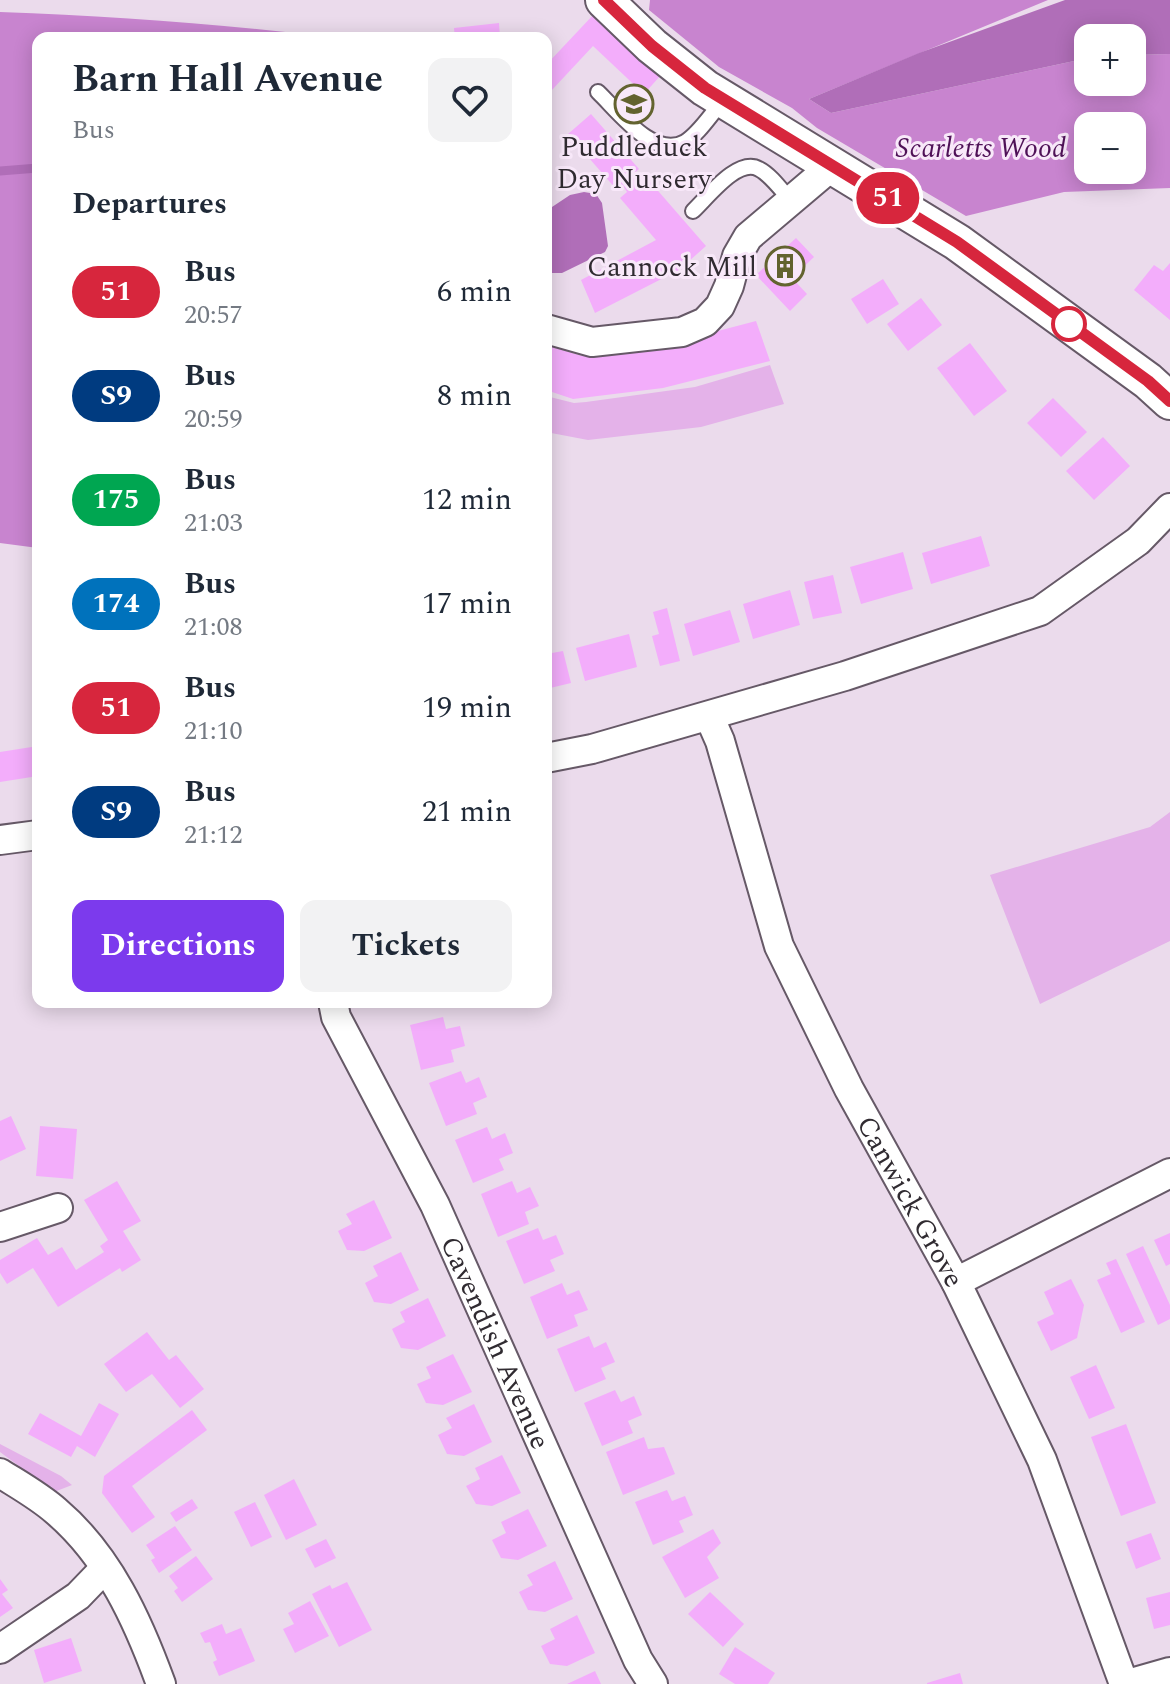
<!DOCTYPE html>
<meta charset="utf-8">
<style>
body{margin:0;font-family:Spectral,serif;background:#f2f2f3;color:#1f2937;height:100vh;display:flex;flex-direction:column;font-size:30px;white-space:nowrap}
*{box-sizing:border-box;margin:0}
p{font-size:26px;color:#747a83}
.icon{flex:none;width:44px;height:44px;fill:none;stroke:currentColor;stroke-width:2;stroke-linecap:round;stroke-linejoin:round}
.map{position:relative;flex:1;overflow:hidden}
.side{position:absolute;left:32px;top:32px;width:520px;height:976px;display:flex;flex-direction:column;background:#fff;border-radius:16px;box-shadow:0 4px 20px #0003}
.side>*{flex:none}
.badge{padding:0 16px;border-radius:26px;font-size:28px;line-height:52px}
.buttons{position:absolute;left:1074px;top:24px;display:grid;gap:16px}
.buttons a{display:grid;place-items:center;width:72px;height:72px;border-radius:16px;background:#fff;box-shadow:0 4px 20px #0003;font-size:40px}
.map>.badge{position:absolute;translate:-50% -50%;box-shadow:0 0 0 4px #fff}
h2{padding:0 40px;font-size:30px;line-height:72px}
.round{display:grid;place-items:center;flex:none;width:84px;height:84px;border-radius:16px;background:#f2f2f3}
.summary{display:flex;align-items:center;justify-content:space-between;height:136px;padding:0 40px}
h1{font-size:38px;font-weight:700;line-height:60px}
.cta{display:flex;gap:16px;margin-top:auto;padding:16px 40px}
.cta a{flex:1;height:92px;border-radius:16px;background:#7c3aed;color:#fff;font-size:32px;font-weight:700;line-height:92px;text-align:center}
.cta a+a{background:#f2f2f3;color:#1f2937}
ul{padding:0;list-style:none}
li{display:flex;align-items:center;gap:24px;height:104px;padding:0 40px}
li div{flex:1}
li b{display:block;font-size:30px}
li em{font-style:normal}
li .badge{min-width:88px;font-weight:700;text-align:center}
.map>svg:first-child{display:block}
.green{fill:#e4b2e9}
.forest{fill:#c884cf;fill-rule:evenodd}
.water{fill:#b06eb8}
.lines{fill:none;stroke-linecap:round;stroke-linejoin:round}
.stream{stroke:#b06eb8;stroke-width:9}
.building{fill:#f3adfb}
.service-casing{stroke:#665967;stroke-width:18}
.minor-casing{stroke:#665967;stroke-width:32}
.tertiary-casing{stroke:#665967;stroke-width:40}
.service{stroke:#fff;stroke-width:14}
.minor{stroke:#fff;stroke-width:28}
.tertiary{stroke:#fff;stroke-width:36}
.line-casing{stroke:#fff;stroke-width:18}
.line{stroke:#d7263d;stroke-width:12}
.stop-dot{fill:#fff;stroke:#d7263d;stroke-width:4}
.labels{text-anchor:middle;stroke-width:6;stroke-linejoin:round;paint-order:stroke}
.poi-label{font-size:28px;fill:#302b31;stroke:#f8e8f9}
.park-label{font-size:28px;font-style:italic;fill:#4f1157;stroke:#f8e8f9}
.street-label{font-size:28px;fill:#302b31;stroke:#f8e8f9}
</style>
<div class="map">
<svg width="1170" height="1684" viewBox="0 0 1170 1684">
<rect width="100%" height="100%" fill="#ebdbec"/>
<!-- green -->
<path class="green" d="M770 365 784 404 701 427 588 440 546 432V396L574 403 586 402 695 387Z
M1170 812V941L1040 1004 990 875 1150 827Z
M0 1444 61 1476 72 1485 54 1492 0 1452Z"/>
<!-- forest -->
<path class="forest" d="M650 0H1048L809 99 831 113 1088 58V82H1132V55L1170 54V188L1064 192 966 216 817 128 792 108 719 67 649 10ZM1088 126H1132V170H1088Z
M0 12C113 16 224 24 336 38H38V548L0 543Z"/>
<!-- water -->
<path class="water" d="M1065 0H1170V54L1132 55V38H1088V58L831 113 809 99 919 53Z
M584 192 596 194 602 203 608 246 605 252 562 273H546V211L570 195Z"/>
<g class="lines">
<!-- stream -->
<path class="stream" d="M0 171 38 168"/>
</g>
<!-- building -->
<path class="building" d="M595 13 661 75 644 94 593 46 551 91 546 87V65Z
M499 23 500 38H455L454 28Z
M591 114 639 169 634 173 641 181 646 177 706 246 679 270 595 313 581 280 656 240 620 198 627 192 624 187 621 184 616 189 568 134Z
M796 238 814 257 792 278 807 294 790 311 756 275Z
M1170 263V320L1134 290 1154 265 1163 271Z
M883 279 899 304 867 324 851 299Z
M921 298 942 325 908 351 887 324Z
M756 321 770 361 663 388 573 399 546 390V345L582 356 657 347Z
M970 343 1007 391 974 416 937 368Z
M1053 398 1087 432 1061 457 1027 423Z
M1103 437 1130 466 1094 500 1066 471Z
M981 536 990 566 931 584 922 553Z
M903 552 913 589 861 604 850 567Z
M833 575 842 613 813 619 804 582Z
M790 590 800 625 753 639 743 604Z
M667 608 680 661 660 666 652 636 659 634 653 612Z
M730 610 740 642 693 656 684 624Z
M547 634 552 653 563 651 571 683 546 689Z
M629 634 637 667 585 681 576 648Z
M38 746V776L0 782V752Z
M443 1017 446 1029 460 1026 465 1046 451 1050 454 1062 421 1070 410 1025Z
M461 1071 466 1083 479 1077 487 1097 473 1103 477 1114 446 1126 429 1083Z
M11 1116 26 1149 0 1161V1121Z
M40 1126 77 1129 73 1179 36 1176Z
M487 1127 492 1139 505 1133 513 1153 499 1159 504 1170 473 1183 455 1140Z
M117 1181 141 1221 123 1231 141 1260 122 1272 120 1268 58 1307 33 1268 7 1284 0 1273V1260L37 1238 48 1255 62 1247 76 1270 104 1252 100 1246 108 1240 84 1200Z
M512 1181 517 1193 530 1187 539 1206 525 1212 529 1224 498 1237 481 1194Z
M374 1200 392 1238 364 1251 347 1250 338 1231 352 1224 346 1214Z
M538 1228 543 1240 556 1235 564 1254 550 1260 555 1271 524 1284 506 1241Z
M1170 1233V1264L1166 1266 1154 1240Z
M1143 1246 1170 1305V1319L1158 1325 1126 1254Z
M401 1252 419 1290 391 1304 374 1302 365 1283 378 1276 373 1266Z
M1116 1259 1145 1322 1121 1333 1097 1280 1111 1274 1106 1263Z
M1071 1279 1084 1305 1077 1338 1051 1351 1037 1322 1054 1314 1044 1292Z
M562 1283 567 1295 579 1290 588 1310 574 1315 578 1326 547 1339 530 1297Z
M428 1298 446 1336 418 1350 401 1348 392 1329 405 1322 400 1312Z
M147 1332 169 1360 176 1355 204 1389 180 1408 152 1374 126 1392 104 1364Z
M589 1336 594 1348 606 1342 615 1362 601 1368 606 1379 575 1392 557 1349Z
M453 1354 472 1392 443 1405 426 1403 417 1384 431 1378 426 1367Z
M1096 1365 1115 1408 1089 1419 1070 1377Z
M615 1390 621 1402 634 1396 642 1415 628 1421 633 1433 602 1446 584 1403Z
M99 1403 119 1414 95 1457 77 1446 71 1457 28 1434 40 1413 81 1436Z
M474 1404 492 1442 464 1456 447 1454 438 1435 452 1428 446 1418Z
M192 1410 207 1430 132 1486 155 1517 132 1533 102 1493 104 1476Z
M1126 1424 1156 1503 1121 1516 1091 1437Z
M644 1437 648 1449 664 1447 675 1474 623 1495 606 1452Z
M502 1455 521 1493 492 1506 476 1504 466 1486 480 1479 475 1468Z
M294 1479 317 1525 286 1540 264 1495Z
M667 1490 672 1501 685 1496 693 1515 679 1521 684 1532 653 1545 635 1502Z
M192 1499 198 1508 176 1522 170 1513Z
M255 1502 272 1537 251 1547 234 1512Z
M528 1509 547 1546 518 1560 501 1558 492 1540 506 1533 501 1522Z
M175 1526 192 1550 159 1573 151 1560 155 1558 146 1545Z
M713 1529 721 1543 707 1557 719 1578 685 1598 662 1557Z
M1151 1533 1161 1559 1136 1569 1126 1542Z
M326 1539 336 1558 315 1568 305 1549Z
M196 1556 213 1579 182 1602 174 1591 178 1588 169 1576Z
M555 1561 573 1599 545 1612 528 1610 519 1592 533 1585 527 1575Z
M0 1579 8 1590 2 1594 13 1608 0 1617Z
M347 1582 372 1630 339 1647 312 1594 330 1585 332 1589Z
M710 1592 744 1624 723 1647 688 1614Z
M1170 1592V1625L1154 1629 1146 1598Z
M310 1601 329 1636 295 1653 283 1629 294 1624 288 1613Z
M577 1615 595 1653 567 1666 550 1664 541 1646 555 1639 550 1629Z
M222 1624 226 1634 241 1628 255 1661 219 1676 213 1662 217 1660 210 1642 205 1643 200 1633Z
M71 1638 82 1671 44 1683 34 1650Z
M735 1647 775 1673 768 1684H735L719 1674Z
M595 1671 601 1684H567Z
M960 1673 963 1684H927V1683Z"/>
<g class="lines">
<defs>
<path id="service" d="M598 92C618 111 654 160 685 142 700 133 712 112 724 100
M693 211C708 197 738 157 759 169 771 175 782 191 791 201"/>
<g id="minor">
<path d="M546 329 592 342 682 332 705 322 720 306 729 286 737 256 748 237 833 165"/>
<path id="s1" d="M709 716 720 741 779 946 849 1089 956 1282 1042 1460 1124 1684"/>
<path d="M546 758 592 749 845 676 1040 611 1138 541 1170 508"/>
<path d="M0 840 38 835"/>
<path id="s2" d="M333 1002 336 1017 435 1205 638 1660 653 1684"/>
<path d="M0 1227 58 1208"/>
<path d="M956 1282 1170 1173"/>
<path d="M0 1473C19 1485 39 1496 56 1511 109 1556 138 1621 161 1684"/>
<path d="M0 1649 78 1596 105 1568"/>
<path d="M1128 1684 1170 1672"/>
</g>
<path id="tertiary" d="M604 0 652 46 705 88 957 242 1148 381 1170 401"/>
</defs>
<!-- service casing -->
<use href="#service" class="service-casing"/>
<!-- minor casing -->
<use href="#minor" class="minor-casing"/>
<!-- tertiary casing -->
<use href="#tertiary" class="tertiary-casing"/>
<!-- service -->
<use href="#service" class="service"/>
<!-- minor -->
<use href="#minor" class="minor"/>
<!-- tertiary -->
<use href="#tertiary" class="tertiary"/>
</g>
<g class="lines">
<defs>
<path id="line" d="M604 0 652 46 705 88 957 242 1148 381 1170 401"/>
</defs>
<!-- line casing -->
<use href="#line" class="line-casing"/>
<!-- line -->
<use href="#line" class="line"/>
</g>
<!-- icons -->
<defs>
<symbol id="school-ring" viewBox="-11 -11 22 22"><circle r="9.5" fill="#f8e8f9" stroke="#63632f" stroke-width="1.5"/><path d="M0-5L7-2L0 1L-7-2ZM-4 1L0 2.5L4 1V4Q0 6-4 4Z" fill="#63632f"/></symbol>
<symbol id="building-ring" viewBox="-11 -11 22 22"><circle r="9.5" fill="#f8e8f9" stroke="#63632f" stroke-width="1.5"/><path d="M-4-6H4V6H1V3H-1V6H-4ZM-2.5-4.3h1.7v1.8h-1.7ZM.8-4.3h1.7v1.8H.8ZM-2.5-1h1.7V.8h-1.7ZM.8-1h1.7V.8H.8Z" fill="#63632f"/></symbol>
</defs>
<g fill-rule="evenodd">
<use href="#school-ring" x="612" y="82" width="44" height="44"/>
<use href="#building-ring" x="763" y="244" width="44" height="44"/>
</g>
<!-- markers -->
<circle class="stop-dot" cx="1069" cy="324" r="16"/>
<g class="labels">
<!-- poi labels -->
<g class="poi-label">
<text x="634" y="156">Puddleduck<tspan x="634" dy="32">Day Nursery</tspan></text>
<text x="757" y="276" text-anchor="end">Cannock Mill</text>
</g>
<!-- park labels -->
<g class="park-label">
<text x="981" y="157">Scarletts Wood</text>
</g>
<!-- street labels -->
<g class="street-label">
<text dy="10" stroke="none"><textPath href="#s1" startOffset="528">Canwick Grove</textPath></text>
<text dy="10" stroke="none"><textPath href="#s2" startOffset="378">Cavendish Avenue</textPath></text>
</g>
</g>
</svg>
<div class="buttons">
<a>+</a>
<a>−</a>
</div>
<b class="badge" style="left:888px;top:198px;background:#d7263d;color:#fff">51</b>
<section class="side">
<div class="summary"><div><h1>Barn Hall Avenue</h1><p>Bus</p></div><a class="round"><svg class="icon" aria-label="heart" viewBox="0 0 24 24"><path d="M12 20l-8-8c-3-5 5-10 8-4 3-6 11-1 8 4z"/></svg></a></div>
<h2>Departures</h2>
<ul>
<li><span class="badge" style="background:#d7263d;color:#fff">51</span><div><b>Bus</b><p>20:57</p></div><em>6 min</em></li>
<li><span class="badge" style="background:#003b80;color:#fff">S9</span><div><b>Bus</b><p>20:59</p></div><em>8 min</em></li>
<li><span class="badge" style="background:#00a651;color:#fff">175</span><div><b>Bus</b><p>21:03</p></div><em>12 min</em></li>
<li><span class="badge" style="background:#0072bc;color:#fff">174</span><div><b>Bus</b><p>21:08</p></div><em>17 min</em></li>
<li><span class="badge" style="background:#d7263d;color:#fff">51</span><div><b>Bus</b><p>21:10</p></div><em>19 min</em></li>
<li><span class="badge" style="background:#003b80;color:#fff">S9</span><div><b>Bus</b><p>21:12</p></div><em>21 min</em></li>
</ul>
<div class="cta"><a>Directions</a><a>Tickets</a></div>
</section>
</div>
